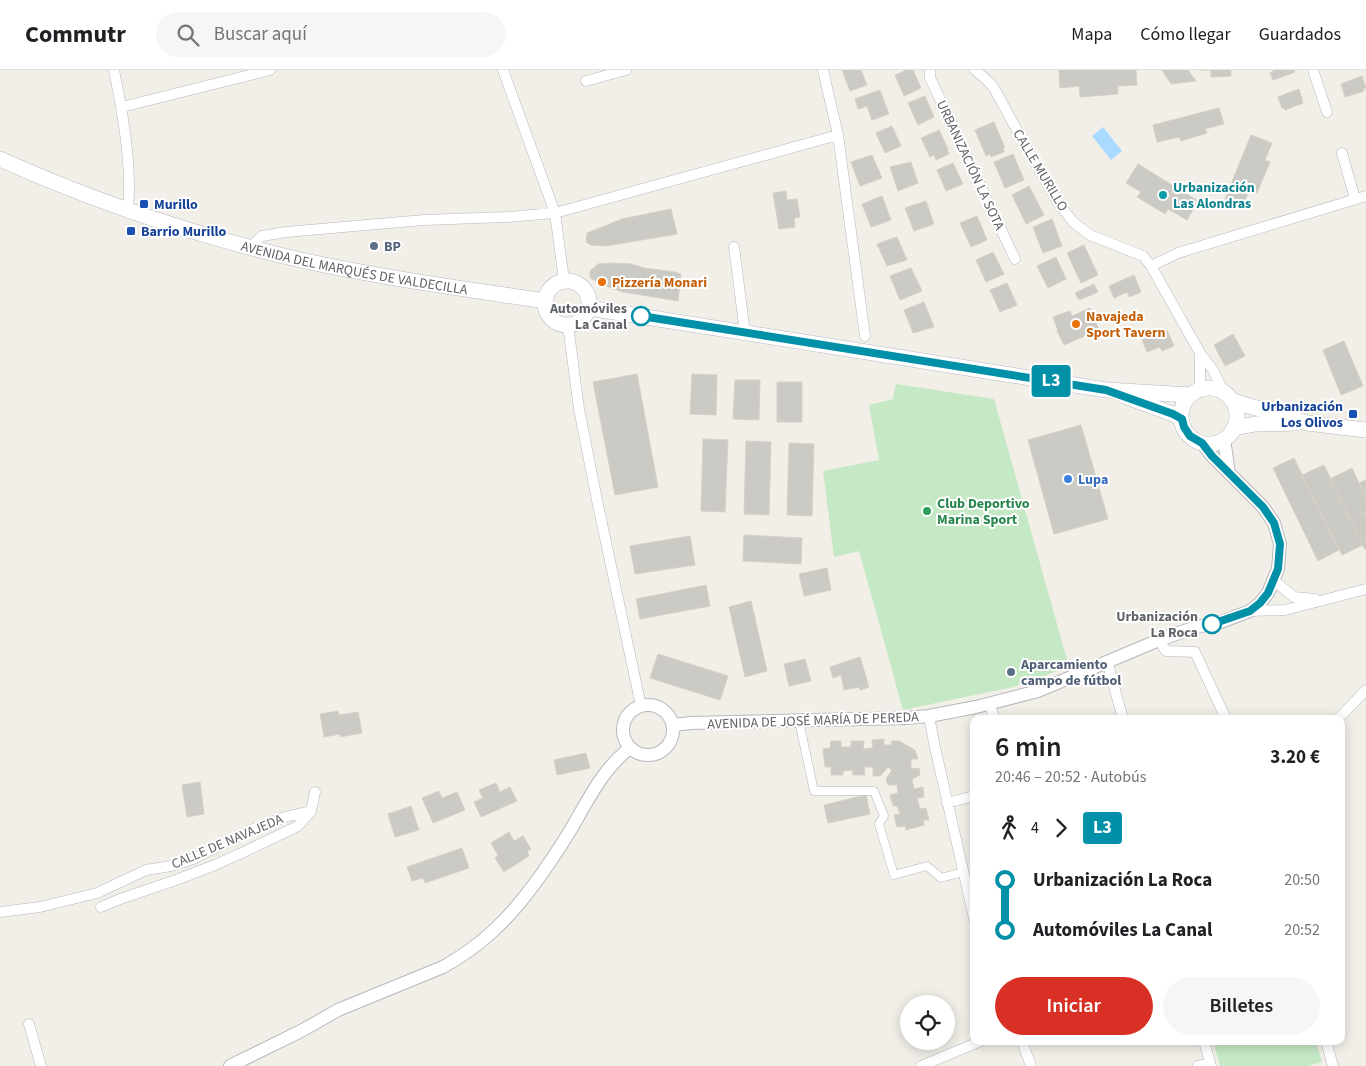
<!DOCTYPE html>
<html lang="es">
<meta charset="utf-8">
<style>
body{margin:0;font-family:"Source Sans 3",sans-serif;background:#f6f6f6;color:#202124;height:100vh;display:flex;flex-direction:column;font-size:19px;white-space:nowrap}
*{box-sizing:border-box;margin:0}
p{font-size:16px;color:#757577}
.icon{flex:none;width:28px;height:28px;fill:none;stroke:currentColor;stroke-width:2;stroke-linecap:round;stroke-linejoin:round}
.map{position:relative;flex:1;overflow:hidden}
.details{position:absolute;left:970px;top:645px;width:375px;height:330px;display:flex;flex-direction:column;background:#fff;border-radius:10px;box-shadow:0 2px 12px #0003}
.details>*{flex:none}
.badge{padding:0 10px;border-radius:4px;font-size:18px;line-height:32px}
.controls{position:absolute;left:900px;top:925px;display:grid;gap:10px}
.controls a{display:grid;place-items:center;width:55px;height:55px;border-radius:50%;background:#fff;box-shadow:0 2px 12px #0003;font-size:25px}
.map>.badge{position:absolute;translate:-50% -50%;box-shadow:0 0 0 2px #fff}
.legs{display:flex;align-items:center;gap:8px;height:55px;padding:0 25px;font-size:16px}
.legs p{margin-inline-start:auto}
.head{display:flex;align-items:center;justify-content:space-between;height:85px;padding:0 25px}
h1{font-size:28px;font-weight:600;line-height:38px}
.action{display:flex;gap:10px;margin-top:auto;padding:10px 25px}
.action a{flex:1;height:58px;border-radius:30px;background:#d93025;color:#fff;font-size:20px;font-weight:600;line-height:58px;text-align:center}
.action a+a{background:#f6f6f6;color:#202124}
ul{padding:0 25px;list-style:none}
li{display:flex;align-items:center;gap:18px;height:50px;font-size:19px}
li i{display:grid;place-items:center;width:8px;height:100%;margin:0 6px;background:currentColor}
li i::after{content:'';width:12px;height:12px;margin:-6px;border:4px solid;border-radius:50%;background:#fff}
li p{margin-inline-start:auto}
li:first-child i{background:linear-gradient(#0000 50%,currentColor 0)}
li:last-child i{background:linear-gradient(currentColor 50%,#0000 0)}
header{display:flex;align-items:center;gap:30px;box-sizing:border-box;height:70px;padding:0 25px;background:#fff;border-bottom:1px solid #e0e0e0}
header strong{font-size:24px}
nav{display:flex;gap:28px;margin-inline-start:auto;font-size:18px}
.search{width:350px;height:45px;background:#f6f6f6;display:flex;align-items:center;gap:12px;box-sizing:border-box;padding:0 18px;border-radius:28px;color:#757577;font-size:19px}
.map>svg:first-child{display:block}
.green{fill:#c5e8c5}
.water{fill:#aadaff}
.building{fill:#cccac5;stroke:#d6d1c6}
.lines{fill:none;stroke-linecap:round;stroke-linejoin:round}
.pedestrian-casing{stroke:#b5b8bc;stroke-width:9}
.minor-casing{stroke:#b5b8bc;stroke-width:11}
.tertiary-casing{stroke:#b5b8bc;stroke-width:14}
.secondary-casing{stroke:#b6babf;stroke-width:16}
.pedestrian{stroke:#fff;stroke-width:8}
.minor{stroke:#fff;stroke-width:10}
.tertiary{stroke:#fff;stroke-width:12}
.secondary{stroke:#fff;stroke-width:15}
.line-1-casing{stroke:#fff;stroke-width:11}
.line-1{stroke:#0090a8;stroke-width:8}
.culture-dot{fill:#0f9aa8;stroke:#fff;stroke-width:2}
.transit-dot{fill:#1a4fb4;stroke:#fff;stroke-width:2}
.service-dot{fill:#5c6f8a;stroke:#fff;stroke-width:2}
.food-dot{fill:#e8710a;stroke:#fff;stroke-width:2}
.stop-1-dot{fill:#fff;stroke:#0090a8;stroke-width:2.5}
.shop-dot{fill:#3f7fe0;stroke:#fff;stroke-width:2}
.leisure-dot{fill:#2e9e5b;stroke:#fff;stroke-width:2}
.labels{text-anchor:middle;stroke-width:4;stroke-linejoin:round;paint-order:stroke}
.street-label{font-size:14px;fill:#5f6368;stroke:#fff}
.culture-label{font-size:14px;font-weight:bold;fill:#0d838f;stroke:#fff;text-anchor:start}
.transit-label{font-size:14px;font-weight:bold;fill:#164399;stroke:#fff;text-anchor:start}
.service-label{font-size:14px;font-weight:bold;fill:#4e5e75;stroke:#fff;text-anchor:start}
.food-label{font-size:14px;font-weight:bold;fill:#c56008;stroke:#fff;text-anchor:start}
.stop-label{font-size:14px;font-weight:bold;fill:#5f6368;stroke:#fff;text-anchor:end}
.shop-label{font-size:14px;font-weight:bold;fill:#366cbe;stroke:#fff;text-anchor:start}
.leisure-label{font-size:14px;font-weight:bold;fill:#27864d;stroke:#fff;text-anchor:start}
</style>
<header>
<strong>Commutr</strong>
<div class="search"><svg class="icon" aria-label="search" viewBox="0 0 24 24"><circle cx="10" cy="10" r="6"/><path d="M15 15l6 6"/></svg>Buscar aquí</div>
<nav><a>Mapa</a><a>Cómo llegar</a><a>Guardados</a></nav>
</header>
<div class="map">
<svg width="1366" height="996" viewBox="0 0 1366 996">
<rect width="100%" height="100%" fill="#f1efe8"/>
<!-- green -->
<path class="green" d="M896 314 994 329 1069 597 1013 617 903 640 859 481 834 487 823 401 879 390 869 335 893 329Z
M1213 971H1316L1322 992 1308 996H1220Z"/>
<!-- water -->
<path class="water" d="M1103 57 1122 81 1111 90 1092 66Z"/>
<!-- building -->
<path class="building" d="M842 0H861L867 15 850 21Z
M907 0H913L921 18 904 26 895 5Z
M1059 0H1136L1137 15 1118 16V24L1080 27 1079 16 1060 18Z
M1162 0H1188L1196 11 1171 14Z
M1201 0H1231V6L1211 7V0Z
M1273 0H1294L1295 2 1273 10 1270 3 1273 2Z
M1362 6 1366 18 1363 19 1364 21 1345 27 1341 14Z
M1299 19 1303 33 1285 40 1284 38H1282L1278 27Z
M880 20 889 44 872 50 867 36 858 39 855 29Z
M925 26 934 47 918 55 908 33Z
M1219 38 1224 54 1205 59 1207 63 1181 71 1179 67 1157 72 1153 55Z
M994 52 1005 78H1003L1004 82 991 87 990 84 986 86 975 60Z
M892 56 901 76 885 83 876 63Z
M939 60 948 79 947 80 949 84 936 90 934 85 930 87 921 68Z
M1251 65 1272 73 1265 90 1270 92 1257 123 1249 120 1243 136 1225 129Z
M1013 84 1024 110 1005 118 994 92Z
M872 85 882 108 860 116 851 92Z
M911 92 918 113 898 121 890 97Z
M953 93 963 114 946 121 937 100Z
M1138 94 1198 131 1187 150 1168 139 1165 144 1137 127 1141 122 1126 113Z
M1029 116 1044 145 1026 154 1012 125Z
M786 121 787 130 797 129 800 147 794 148 795 157 779 159 773 123Z
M882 126 891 150 871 157 862 134Z
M926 131 934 154 914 161 905 138Z
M671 139 677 164 606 176 591 175 586 172 587 163 605 156 622 149Z
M977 146 987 170 971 177 960 153Z
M1052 149 1062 176 1043 183 1033 157Z
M897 167 907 190 887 196 877 174Z
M1084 175 1098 205 1081 213 1067 183Z
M993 182 1004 204 986 212 976 190Z
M1056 187 1066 209 1048 218 1037 196Z
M612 193 631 194 644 198 675 202 681 204 678 231 623 222 605 216 590 208V201L598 194Z
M911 198 922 221 900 230 890 206Z
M1134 205 1141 222 1129 227 1127 222 1114 228 1109 216Z
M1007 213 1017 235 1000 242 990 220Z
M1094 214 1098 222 1079 230 1075 223Z
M924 232 934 257 913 263 904 240Z
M1090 238 1099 260 1064 275 1057 261H1058L1053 247 1070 241 1072 246Z
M1167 260 1174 276 1162 281 1160 277 1147 282 1142 270Z
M1233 264 1245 286 1225 296 1214 275Z
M1344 271 1363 316 1341 325 1323 280Z
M637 304 658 417 615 425 593 312Z
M692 304 717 305 716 345 690 344Z
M735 310H760L759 350 733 349Z
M777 312H802V352H777Z
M1081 355 1108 449 1054 464 1028 370Z
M703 369 728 370 725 442 701 441Z
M746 371 771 372 769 445 744 444Z
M789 373 814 374 812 446 787 445Z
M1294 388 1339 480 1318 491 1273 398Z
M1324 395 1363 475 1342 485 1302 405Z
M1352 398 1366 428V442L1350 449 1330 409Z
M1366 410V428L1359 413Z
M1366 442V479L1365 480 1350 449Z
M744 465 802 468 801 494 743 491Z
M690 466 695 495 635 504 630 476Z
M827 498 831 520 804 526 799 504Z
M706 515 710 536 640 549 636 529Z
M751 531 767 601 745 607 729 537Z
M658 584 728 606 720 630 650 608Z
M860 587 869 617 860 620 859 617 844 620 841 605 833 608 830 597Z
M805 589 811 611 789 616 784 594Z
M338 641 339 645 358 642 362 663 340 667V664L324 667 320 644Z
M884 669V675H891L892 671H899L915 680 918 689H911V699L919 698 920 705 912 709 914 719 923 717 924 727 917 728 920 739 926 738 929 750H923L924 755 906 760 905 756 897 757 894 745 900 744 897 736H893L890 725 898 723 897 715H888L886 709 892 700 888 697 880 706H873V697H864L865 705H853L852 700 843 701V705H831V697H825L823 679 830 678 831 671H841V677H851V671H864L863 679 873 678 872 670Z
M586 683 590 698 557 705 554 690Z
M200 712 204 744 187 747 182 715Z
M496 713 500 722 510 717 517 731 481 747 474 732 483 728 479 720Z
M439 721 442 728 457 722 465 740 433 753 422 728Z
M866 725 870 744 828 753 824 735Z
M411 736 419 760 395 767 388 744Z
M509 762 514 771 523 766 531 779 527 782 529 786 504 802 495 788 498 785 491 773Z
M462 778 469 798 425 813 423 808 412 811 407 797Z"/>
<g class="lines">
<defs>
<path id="pedestrian" d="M799 651 814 721H874L884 746 879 754 894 805 927 796 941 808 963 802"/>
<path id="minor" d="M114 0C123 45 132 94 128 140
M503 0 555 143 564 210
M823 0 838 65 865 266
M930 0V8L1015 189
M975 0 989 12 994 18 1031 86 1058 132 1073 152 1090 165 1143 186 1151 196 1200 283 1213 300 1223 321
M1313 0 1327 42
M586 11 626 0
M122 37 270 0
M1342 83 1355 129
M250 177 262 166 286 162 424 150 507 147 555 143 838 65
M734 177 745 263
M1151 196 1178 183 1366 126
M568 255 579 339 598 435 641 636
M1200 320V283
M1273 510 1294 527 1315 529
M1250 541 1285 540 1366 519
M1159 570 1166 581 1195 582 1226 649
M1107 591 1123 649
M990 634 994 649
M929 646 934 673 974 848
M1338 649 1366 620
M947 733 974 726
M101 837 120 829 176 810 215 795 246 781 298 756 311 741 315 722
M0 842 40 837 97 823 146 800 171 796 193 789 251 760 285 747 311 741
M29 954 41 996
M1022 971 1031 996
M1204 971 1211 996
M1326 971 1333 996
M921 996 981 971
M1198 996 1210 993"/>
<path id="tertiary" d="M1224 369 1229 403
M623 660a25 25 0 1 1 50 0a25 25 0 1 1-50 0Z
M673 655 691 653 906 648 929 646 976 637 1038 621 1159 570 1196 557 1221 552 1250 541 1260 533 1268 523 1278 499 1280 474 1274 453 1263 437 1212 386 1202 373
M230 996 303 960 338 940 443 897C461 887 478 875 493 861 523 834 549 795 570 761 587 732 603 698 630 678"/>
<g id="secondary">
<path id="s1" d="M0 89C98 133 200 167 305 191 384 208 465 219 545 231"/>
<circle cx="567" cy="233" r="22"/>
<path d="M589 238 1106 320 1190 325"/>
<circle cx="1209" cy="346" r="28"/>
<path d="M1124 326 1173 344 1181 349"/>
<path d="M1233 331 1307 353 1366 360"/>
<path d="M1234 358 1255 354 1296 353"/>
</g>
</defs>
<!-- pedestrian casing -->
<use href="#pedestrian" class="pedestrian-casing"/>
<!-- minor casing -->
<use href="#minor" class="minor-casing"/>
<!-- tertiary casing -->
<use href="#tertiary" class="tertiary-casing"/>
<!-- secondary casing -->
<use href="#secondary" class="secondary-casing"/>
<!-- pedestrian -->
<use href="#pedestrian" class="pedestrian"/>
<!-- minor -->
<use href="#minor" class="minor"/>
<!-- tertiary -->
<use href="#tertiary" class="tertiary"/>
<!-- secondary -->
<use href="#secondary" class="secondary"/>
</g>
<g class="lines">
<defs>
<path id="line-1" d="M641 246 1106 320 1173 344 1182 349 1184 357 1190 366 1202 373 1212 386 1263 437 1274 453 1280 474 1278 499 1268 523 1260 533 1250 541 1212 554"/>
</defs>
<!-- line-1 casing -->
<use href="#line-1" class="line-1-casing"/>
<!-- line-1 -->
<use href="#line-1" class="line-1"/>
</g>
<!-- markers -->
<circle class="culture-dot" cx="1163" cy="125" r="5"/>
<g class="transit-dot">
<rect x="139" y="129" width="10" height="10" rx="2.5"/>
<rect x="126" y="156" width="10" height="10" rx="2.5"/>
<rect x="1348" y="339" width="10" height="10" rx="2.5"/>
</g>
<g class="service-dot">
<circle cx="374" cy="176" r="5"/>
<circle cx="1011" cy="602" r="5"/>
</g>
<g class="food-dot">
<circle cx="602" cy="212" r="5"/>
<circle cx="1076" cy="254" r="5"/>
</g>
<g class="stop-1-dot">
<circle cx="641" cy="246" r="9"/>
<circle cx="1212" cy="554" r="9"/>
</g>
<circle class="shop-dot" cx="1068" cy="409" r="5"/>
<circle class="leisure-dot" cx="927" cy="441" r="5"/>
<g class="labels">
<!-- street labels -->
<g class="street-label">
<text transform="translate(971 95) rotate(65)" y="5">URBANIZACIÓN LA SOTA</text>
<text transform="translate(1041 100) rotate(59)" y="5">CALLE MURILLO</text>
<text dy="5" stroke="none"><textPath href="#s1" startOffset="372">AVENIDA DEL MARQUÉS DE VALDECILLA</textPath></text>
<text transform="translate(813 650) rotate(-2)" y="5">AVENIDA DE JOSÉ MARÍA DE PEREDA</text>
<text transform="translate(227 771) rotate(-23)" y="5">CALLE DE NAVAJEDA</text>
</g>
<!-- culture labels -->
<g class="culture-label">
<text x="1173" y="122">Urbanización<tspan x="1173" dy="16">Las Alondras</tspan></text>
</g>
<!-- transit labels -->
<g class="transit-label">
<text x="154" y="139">Murillo</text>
<text x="141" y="166">Barrio Murillo</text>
<text x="1343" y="341" text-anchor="end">Urbanización<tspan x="1343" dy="16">Los Olivos</tspan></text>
</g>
<!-- service labels -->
<g class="service-label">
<text x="384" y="181">BP</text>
<text x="1021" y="599">Aparcamiento<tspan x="1021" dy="16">campo de fútbol</tspan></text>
</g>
<!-- food labels -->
<g class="food-label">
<text x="612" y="217">Pizzería Monari</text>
<text x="1086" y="251">Navajeda<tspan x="1086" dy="16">Sport Tavern</tspan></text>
</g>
<!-- stop labels -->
<g class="stop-label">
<text x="627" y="243">Automóviles<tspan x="627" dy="16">La Canal</tspan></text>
<text x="1198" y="551">Urbanización<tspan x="1198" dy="16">La Roca</tspan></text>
</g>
<!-- shop labels -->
<g class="shop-label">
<text x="1078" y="414">Lupa</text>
</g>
<!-- leisure labels -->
<g class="leisure-label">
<text x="937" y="438">Club Deportivo<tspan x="937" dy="16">Marina Sport</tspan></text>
</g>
</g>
</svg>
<div class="controls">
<a><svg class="icon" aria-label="locate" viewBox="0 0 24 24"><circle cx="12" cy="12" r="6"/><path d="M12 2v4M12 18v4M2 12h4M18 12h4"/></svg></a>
</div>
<b class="badge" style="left:1051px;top:311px;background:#0090a8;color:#fff">L3</b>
<section class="details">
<div class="head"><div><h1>6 min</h1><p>20:46 – 20:52 · Autobús</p></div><b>3.20 €</b></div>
<div class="legs"><svg class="icon" aria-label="walk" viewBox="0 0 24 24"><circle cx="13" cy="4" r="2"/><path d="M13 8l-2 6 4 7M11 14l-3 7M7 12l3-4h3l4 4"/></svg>4<svg class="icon" aria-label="forward" viewBox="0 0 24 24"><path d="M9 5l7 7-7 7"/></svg><b class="badge" style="background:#0090a8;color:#fff">L3</b></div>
<ul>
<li><i style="color:#0090a8"></i><b>Urbanización La Roca</b><p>20:50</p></li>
<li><i style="color:#0090a8"></i><b>Automóviles La Canal</b><p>20:52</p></li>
</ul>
<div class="action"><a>Iniciar</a><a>Billetes</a></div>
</section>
</div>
